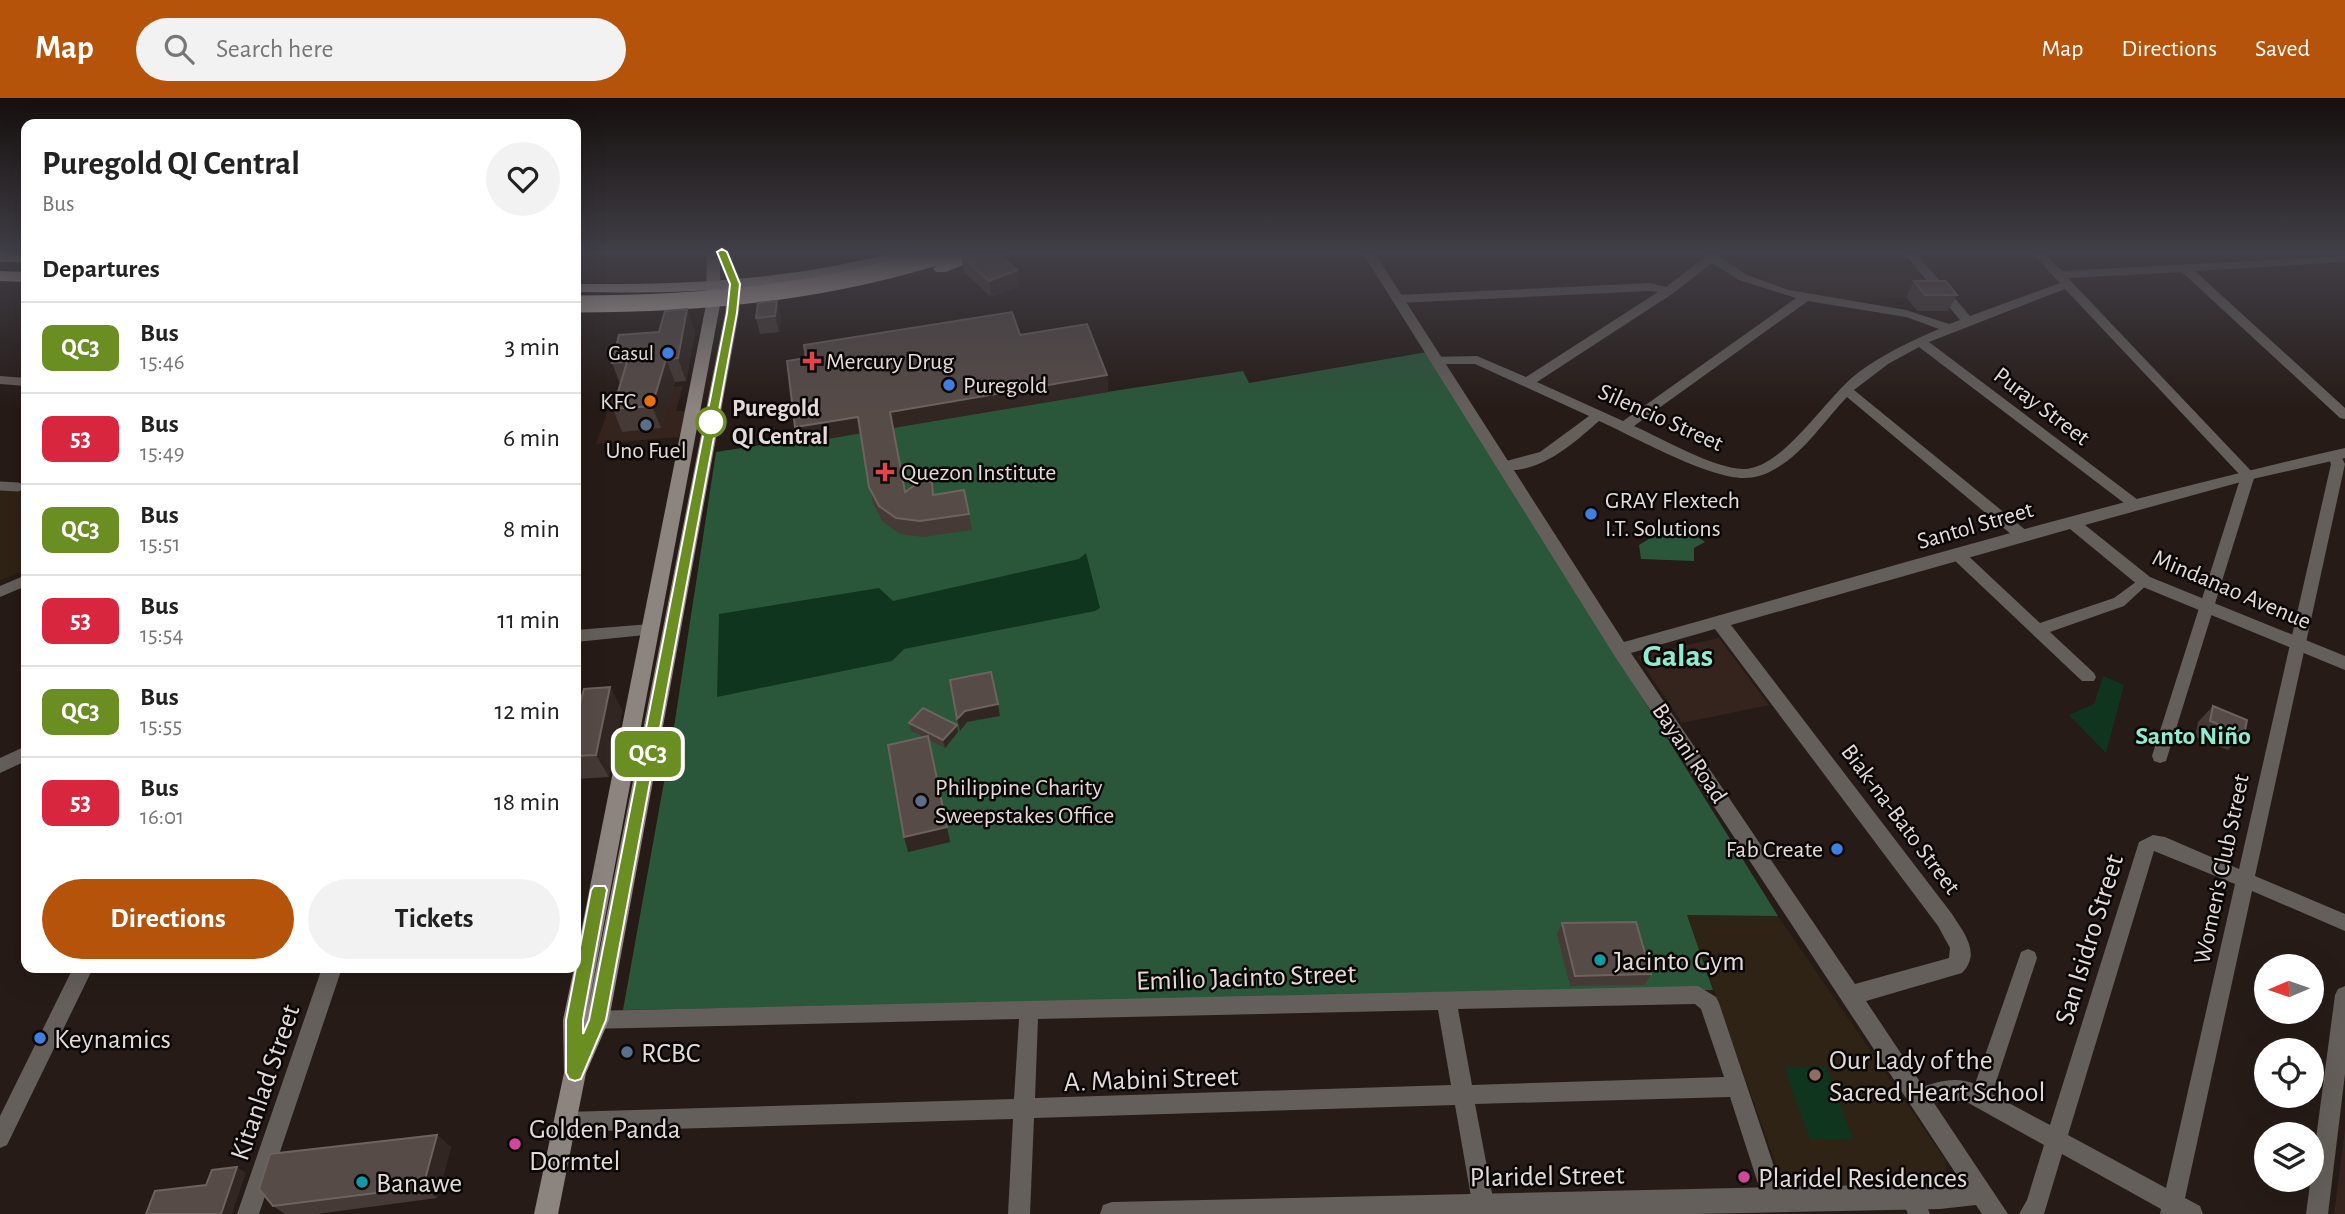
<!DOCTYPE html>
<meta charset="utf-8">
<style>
body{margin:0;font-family:"Alegreya Sans",sans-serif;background:#f2f2f2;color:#222;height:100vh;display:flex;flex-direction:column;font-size:26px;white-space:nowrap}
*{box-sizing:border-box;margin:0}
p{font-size:23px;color:#767676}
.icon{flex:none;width:38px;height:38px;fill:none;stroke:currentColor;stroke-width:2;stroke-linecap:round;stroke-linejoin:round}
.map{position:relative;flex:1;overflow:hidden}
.sheet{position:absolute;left:21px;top:21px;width:560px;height:854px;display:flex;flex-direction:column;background:#fff;border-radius:14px;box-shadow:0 7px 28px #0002}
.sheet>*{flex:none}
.badge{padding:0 14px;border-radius:10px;font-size:24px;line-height:46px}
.needle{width:46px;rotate:268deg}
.controls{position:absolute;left:2254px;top:856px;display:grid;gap:14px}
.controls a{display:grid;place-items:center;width:70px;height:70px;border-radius:50%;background:#fff;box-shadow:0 7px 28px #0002;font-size:35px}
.map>.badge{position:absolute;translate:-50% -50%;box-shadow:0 0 0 4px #fff}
h2{padding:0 21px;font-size:26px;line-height:63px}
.round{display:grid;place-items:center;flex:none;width:74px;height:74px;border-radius:37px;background:#f2f2f2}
.summary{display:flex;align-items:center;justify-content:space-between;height:119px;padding:0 21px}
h1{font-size:33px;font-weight:600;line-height:52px}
.primary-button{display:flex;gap:14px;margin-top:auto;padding:14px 21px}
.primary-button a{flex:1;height:80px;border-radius:42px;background:#b45309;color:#fff;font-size:28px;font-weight:600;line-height:80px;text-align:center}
.primary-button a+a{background:#f2f2f2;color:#222}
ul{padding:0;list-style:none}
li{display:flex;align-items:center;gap:21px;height:91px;padding:0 21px;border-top:2px solid #e0e0e0}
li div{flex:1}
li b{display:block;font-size:26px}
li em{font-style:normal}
li .badge{min-width:77px;font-weight:700;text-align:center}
header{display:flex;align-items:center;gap:42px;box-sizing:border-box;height:98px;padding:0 35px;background:#b45309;color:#fff}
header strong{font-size:33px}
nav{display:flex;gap:38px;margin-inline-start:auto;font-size:24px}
.search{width:490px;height:63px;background:#f2f2f2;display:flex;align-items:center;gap:18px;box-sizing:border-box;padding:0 24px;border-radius:38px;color:#767676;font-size:26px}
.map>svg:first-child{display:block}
.built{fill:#35241e}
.education{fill:#2e2314}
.green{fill:#10351f}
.forest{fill:#2a573a;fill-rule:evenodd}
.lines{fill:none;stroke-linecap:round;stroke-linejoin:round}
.pedestrian{stroke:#645f5b;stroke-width:9}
.minor{fill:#645f5b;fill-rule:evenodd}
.tertiary{fill:#645f5b;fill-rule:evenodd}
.secondary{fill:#8c847f;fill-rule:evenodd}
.primary{fill:#aba19a;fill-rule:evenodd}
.motorway{fill:#c8bbb2;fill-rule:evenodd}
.motorway-bridge{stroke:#c8bbb2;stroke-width:17}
.wall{fill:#453a35}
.shaded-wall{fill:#312622}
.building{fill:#564b47;stroke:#6c625e;stroke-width:2}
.line{fill:#6b8e23;stroke:#fff;stroke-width:2}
.shop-dot{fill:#3f7fe0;stroke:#0b0706;stroke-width:2.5}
.health-dot{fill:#e0444e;stroke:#0b0706;stroke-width:2.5}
.food-dot{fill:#e8710a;stroke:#0b0706;stroke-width:2.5}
.stop-dot{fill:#fff;stroke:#6b8e23;stroke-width:3.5}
.service-dot{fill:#5c6f8a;stroke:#0b0706;stroke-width:2.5}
.culture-dot{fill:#0f9aa8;stroke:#0b0706;stroke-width:2.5}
.education-dot{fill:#8d6e63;stroke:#0b0706;stroke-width:2.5}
.hotel-dot{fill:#d1479c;stroke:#0b0706;stroke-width:2.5}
.labels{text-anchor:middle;stroke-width:5;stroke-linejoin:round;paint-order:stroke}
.far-poi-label{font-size:21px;fill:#e3dbd9;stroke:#0b0706;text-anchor:end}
.poi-label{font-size:24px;fill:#e3dbd9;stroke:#0b0706;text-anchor:start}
.street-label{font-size:24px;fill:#e3dbd9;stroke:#0b0706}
.stop-label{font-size:24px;font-weight:bold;fill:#e3dbd9;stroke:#0b0706;text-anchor:start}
.neighbourhood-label{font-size:26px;font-weight:bold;fill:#8dedd1;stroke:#0b0706}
.near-street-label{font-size:28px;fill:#e3dbd9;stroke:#0b0706}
.near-poi-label{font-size:28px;fill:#e3dbd9;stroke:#0b0706;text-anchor:start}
.district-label{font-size:32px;font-weight:bold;fill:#8dedd1;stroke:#0b0706}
</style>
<header>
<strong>Map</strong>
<div class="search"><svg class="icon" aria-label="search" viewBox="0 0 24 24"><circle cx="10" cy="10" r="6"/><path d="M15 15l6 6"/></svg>Search here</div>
<nav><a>Map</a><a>Directions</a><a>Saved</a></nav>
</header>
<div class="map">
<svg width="2345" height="1116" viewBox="0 0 2345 1116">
<rect width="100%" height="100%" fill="#261b17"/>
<!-- built -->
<path class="built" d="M683 288 676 313H685L679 339 596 346 615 292Z
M1719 540 1769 607 1682 625 1637 558Z
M2345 1031V1116H2334Z"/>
<!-- education -->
<path class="education" d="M1711 154H1901L1935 196 1843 204 1798 194 1766 183 1729 167Z
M0 389 26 395V471L0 483Z
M1687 817 1778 818 1946 1063V1080L1785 1092Z"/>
<!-- green -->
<path class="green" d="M1097 434 1128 534 675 623 693 501Z
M2103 578 2124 587 2106 655 2069 617 2094 606Z
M1826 968 1853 1041 1810 1042 1784 969Z"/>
<!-- forest -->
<path class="forest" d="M1427 254 1778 818 1687 817 1713 892 623 912 675 623 716 354 1243 273 1249 285ZM1086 455 1100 510 1095 513 904 551 892 563 717 599 719 516 879 490 893 503 1079 461Z
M1676 424 1705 444 1694 450V463L1641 461 1639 447Z"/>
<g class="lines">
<!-- pedestrian -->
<path class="pedestrian" d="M0 388 18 389"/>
<!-- minor -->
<path class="minor" d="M1700 154H1713L1747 177 1789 192 1906 212 1949 226 1960 222 1903 154H1915L1970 218 2060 185 2031 154H2043L2062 173 2345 158V164L2195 173 2345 310V321L2340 320 2182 174 2068 180 2255 377 2166 663 2160 665 2154 663 2152 658 2241 378 2065 191 1929 244 2142 405 2144 408 2142 411H2132L1919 249 1888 266 1854 292 2028 434 2030 438 2023 443 2018 442 1847 299C1824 323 1804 355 1775 371 1765 377 1755 380 1744 380 1707 380 1635 339 1599 323 1574 345 1537 379 1499 371L1497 368 1499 365 1540 354 1589 318 1475 266H1436L1432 265V259L1477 258 1526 279 1658 194 1650 193 1397 205 1391 201 1397 197 1650 185 1666 189 1705 159ZM1712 165 1739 182 1796 200 1623 323 1537 284 1672 196ZM1808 203 1906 219 1939 231C1911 243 1883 256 1859 274 1827 297 1783 372 1743 371 1713 370 1663 341 1634 328Z
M0 278 26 280V288L0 286Z
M2334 353 2339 354 2345 366 2255 778 2345 816V833L2252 793 2185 1100 2200 1108 2203 1116H2160L2161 1111 2062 1056 2044 1116H2019L2027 1102 2044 1047 1965 1003 1944 1002 1919 1010 1912 1007 1909 1000 1912 993C1932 985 1954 977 1975 986L2019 860 2021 854 2028 851 2035 854 2037 860 1992 996 2050 1027 2139 744 2153 737 2165 739 2239 771 2331 366 2327 357ZM2154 753 2235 786 2166 1090 2068 1037Z
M1957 451 1962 452 2040 525 2114 500 2144 478 2151 483 2124 508 2050 534 2094 575 2096 579 2094 583H2082L1952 460 1950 456Z
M26 477V488L0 499V488Z
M650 526 658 532 655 536 576 544V532Z
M26 648V663L0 675V660Z
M73 870H93L7 1047 0 1050V1018Z
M322 870H342L259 1116H237Z
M1698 888 1716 899 1719 905 1785 1101 1782 1109 1774 1112 1766 1109 1763 1101 1730 999 1475 1006 1496 1116H1474L1455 1007 1034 1020 1030 1116H1008L1013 1021 566 1034 559 1031 556 1024 559 1017 566 1014 1014 1001 1019 921 587 931 580 929 577 922 580 915 587 913ZM1695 906 1701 911 1724 979 1472 987 1458 911ZM1438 912 1451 987 1035 1000 1038 921Z
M2345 888V976L2328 1116H2306L2335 897 2338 891Z
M1912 1088 1920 1091 1930 1116H1908L1901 1099 1904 1091Z"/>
<!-- tertiary -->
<path class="tertiary" d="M1362 154H1374L1624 544C1864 477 2102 405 2345 350V360L2248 382 2085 427 2150 479 2345 558V572L2138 487 2070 431 1731 527 1952 816C1963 834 1982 855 1962 875L1866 903 2008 1116H1982L1976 1107 1940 1111 1695 1116H1100L1103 1107 1112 1104 1962 1085 1614 557ZM1715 531 1938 828 1950 850 1949 860 1855 886 1631 555Z"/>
<!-- secondary -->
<path class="secondary" d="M707 154H728L742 185 739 215 609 922 586 975 558 1116H534L564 975 563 922 574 870H576V859L706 207ZM720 165 728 185 725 215 585 927 720 207Z"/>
<!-- primary -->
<path class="primary" d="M896 154H916C908 161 892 163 881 166 783 193 677 196 576 194V186C684 187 791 182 896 154Z
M957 154H975L944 168H934L933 165Z"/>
<!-- motorway -->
<path class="motorway" d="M0 154H26V164H0Z
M972 154H994L946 174H936L933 171 936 168Z
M0 173 26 174V184L0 183Z"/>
<!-- motorway-bridge -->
<path class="motorway-bridge" d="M576 206C705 206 829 194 952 154"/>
</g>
<!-- wall -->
<path class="wall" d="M961 158 1017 172 1019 188 991 199 964 174Z
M1914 183 1957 197 1948 213H1917L1906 199Z
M777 203 781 219 779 234 760 236 756 220Z
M687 211 695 234 686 283 675 284 661 330 622 334 613 311 620 286 612 265 659 234Z
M1020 237 1107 277 1108 294 893 330 906 394 935 397 969 416 972 432 923 439 900 436 883 424 873 405 861 335 799 346Z
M610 589 622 613 609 679 578 681 576 677V619Z
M2213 608 2244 637 2228 652 2195 639 2198 624Z
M909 625 957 627 958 634 945 650 929 642 950 744 908 754 924 639 911 633Z
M1562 825 1651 876 1645 887 1570 888 1557 836Z
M437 1037 451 1049 437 1100 317 1116H285L273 1108Z"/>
<!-- shaded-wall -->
<path class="shaded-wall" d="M1017 172 1019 188 991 199 989 183Z
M777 203 781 219 779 234 775 218Z
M687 211 695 234 686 283 678 260Z
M666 261 675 284 661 330 652 308Z
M1107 277 1108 294 893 330 890 314Z
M858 319 862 335 799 346 795 329Z
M610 589 622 613 609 679 596 657Z
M998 606 1000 618 967 624 960 633 957 621 965 613Z
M957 627 958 634 945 650 943 642Z
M932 654 950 744 908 754 904 739Z
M437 1037 451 1049 437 1100 423 1089Z
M237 1069 246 1075 232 1116H221Z"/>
<!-- building -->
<path class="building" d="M973 154H996L1017 172 989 183 961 158Z
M1914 183H1946L1957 197H1925Z
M777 203 775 218 756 220 758 205Z
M687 211 678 260 666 261 652 308 613 311 627 264 612 265 619 237 659 234 665 213Z
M1012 214 1020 237 1087 226 1107 277 890 314 905 394 921 383H926L932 384 933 397 964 392 969 416 920 423 896 420 879 408 869 389 858 319 795 329 787 263 806 260 804 247Z
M991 574 998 606 965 613 957 621 950 582Z
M610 589 596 657 576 658V619L584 591Z
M2213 608 2247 622 2244 637 2210 623Z
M923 610 957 627 943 642 909 625Z
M928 638 947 729 904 739 888 647Z
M1636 824 1651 876 1575 878 1562 825Z
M437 1037 423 1089 273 1108 259 1091 270 1056Z
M237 1069 221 1116H146L155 1093 206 1087 212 1072Z"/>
<!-- sky -->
<linearGradient id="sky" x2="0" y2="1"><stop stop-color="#150f0d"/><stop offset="0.5" stop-color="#413f47"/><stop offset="1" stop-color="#413f47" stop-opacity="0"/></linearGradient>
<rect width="2345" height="310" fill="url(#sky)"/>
<!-- line -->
<path class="line" d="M722 151 727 154 740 186 737 215 606 922 581 981 575 983 569 981 566 975V922L591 792 594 788H605L607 792 583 922V936L589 922 727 215 730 186 717 154Z"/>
<!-- markers -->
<g class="shop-dot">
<circle cx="668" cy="255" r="7"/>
<circle cx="949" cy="287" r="7"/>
<circle cx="1591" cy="416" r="7"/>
<circle cx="1837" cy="751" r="7"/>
<circle cx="40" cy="940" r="7"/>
</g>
<g class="health-dot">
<path d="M808.5 252.5h7v7h7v7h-7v7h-7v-7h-7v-7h7z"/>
<path d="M881.5 363.5h7v7h7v7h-7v7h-7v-7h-7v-7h7z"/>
</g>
<circle class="food-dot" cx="650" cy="303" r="7"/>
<circle class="stop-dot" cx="711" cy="324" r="14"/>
<g class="service-dot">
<circle cx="646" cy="327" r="7"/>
<circle cx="921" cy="703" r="7"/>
<circle cx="627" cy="954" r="7"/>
</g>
<g class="culture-dot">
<circle cx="1600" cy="862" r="7"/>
<circle cx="362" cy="1084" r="7"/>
</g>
<circle class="education-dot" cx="1815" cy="977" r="7"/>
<g class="hotel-dot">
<circle cx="515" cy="1046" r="7"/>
<circle cx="1744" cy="1079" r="7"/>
</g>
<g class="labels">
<!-- far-poi labels -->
<g class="far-poi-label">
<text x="654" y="262">Gasul</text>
</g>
<!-- poi labels -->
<g class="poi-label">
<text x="826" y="271">Mercury Drug</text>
<text x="963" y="295">Puregold</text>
<text x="636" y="311" text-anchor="end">KFC</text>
<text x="646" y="360" text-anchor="middle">Uno Fuel</text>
<text x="901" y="382">Quezon Institute</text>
<text x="1605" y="410">GRAY Flextech<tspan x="1605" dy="28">I.T. Solutions</tspan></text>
<text x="935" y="697">Philippine Charity<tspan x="935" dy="28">Sweepstakes Office</tspan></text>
<text x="1823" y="759" text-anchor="end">Fab Create</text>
</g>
<!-- street labels -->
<g class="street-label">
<text transform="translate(2042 308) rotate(37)" y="8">Puray Street</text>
<text transform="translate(1661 319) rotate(24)" y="8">Silencio Street</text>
<text transform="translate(1975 427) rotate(-16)" y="8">Santol Street</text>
<text transform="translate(2232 491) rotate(23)" y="8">Mindanao Avenue</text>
<text transform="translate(1690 655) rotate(56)" y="8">Bayani Road</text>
<text transform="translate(1901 721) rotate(53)" y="8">Biak-na-Bato Street</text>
<text transform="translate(2221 771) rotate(-78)" y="8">Women's Club Street</text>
</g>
<!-- stop labels -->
<g class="stop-label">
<text x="732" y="318">Puregold<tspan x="732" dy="28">QI Central</tspan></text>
</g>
<!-- neighbourhood labels -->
<g class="neighbourhood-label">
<text x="2193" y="646">Santo Niño</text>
</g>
<!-- near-street labels -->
<g class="near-street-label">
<text transform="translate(2088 841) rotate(-73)" y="10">San Isidro Street</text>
<text transform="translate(1246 878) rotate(-2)" y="10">Emilio Jacinto Street</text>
<text transform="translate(1151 980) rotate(-2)" y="10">A. Mabini Street</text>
<text transform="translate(264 984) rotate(-71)" y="10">Kitanlad Street</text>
<text transform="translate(1547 1077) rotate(-1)" y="10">Plaridel Street</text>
</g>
<!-- near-poi labels -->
<g class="near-poi-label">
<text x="1614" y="872">Jacinto Gym</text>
<text x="54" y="950">Keynamics</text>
<text x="641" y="964">RCBC</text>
<text x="1829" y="971">Our Lady of the<tspan x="1829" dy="32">Sacred Heart School</tspan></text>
<text x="529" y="1040">Golden Panda<tspan x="529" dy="32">Dormtel</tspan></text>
<text x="1758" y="1089">Plaridel Residences</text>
<text x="376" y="1094">Banawe</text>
</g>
<!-- district labels -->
<g class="district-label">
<text x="1678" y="568">Galas</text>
</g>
</g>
</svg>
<div class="controls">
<a><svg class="needle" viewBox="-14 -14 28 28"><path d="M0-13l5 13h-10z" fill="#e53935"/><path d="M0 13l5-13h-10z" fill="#767676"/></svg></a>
<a><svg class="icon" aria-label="locate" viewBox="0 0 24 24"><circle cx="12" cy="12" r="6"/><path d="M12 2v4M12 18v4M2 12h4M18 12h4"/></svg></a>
<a><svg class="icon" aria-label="layers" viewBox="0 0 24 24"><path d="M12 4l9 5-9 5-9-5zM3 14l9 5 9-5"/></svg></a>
</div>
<b class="badge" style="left:648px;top:656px;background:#6b8e23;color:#fff">QC3</b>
<section class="sheet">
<div class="summary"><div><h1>Puregold QI Central</h1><p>Bus</p></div><a class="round"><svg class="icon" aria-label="heart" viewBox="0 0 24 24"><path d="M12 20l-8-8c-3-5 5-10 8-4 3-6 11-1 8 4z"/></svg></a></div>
<h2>Departures</h2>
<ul>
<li><span class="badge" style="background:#6b8e23;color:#fff">QC3</span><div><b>Bus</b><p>15:46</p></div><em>3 min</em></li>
<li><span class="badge" style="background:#d7263d;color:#fff">53</span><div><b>Bus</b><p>15:49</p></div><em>6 min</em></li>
<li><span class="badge" style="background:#6b8e23;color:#fff">QC3</span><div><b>Bus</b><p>15:51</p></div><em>8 min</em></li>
<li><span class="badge" style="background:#d7263d;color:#fff">53</span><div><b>Bus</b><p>15:54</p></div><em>11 min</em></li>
<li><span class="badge" style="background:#6b8e23;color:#fff">QC3</span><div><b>Bus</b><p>15:55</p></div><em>12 min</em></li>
<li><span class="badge" style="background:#d7263d;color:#fff">53</span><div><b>Bus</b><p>16:01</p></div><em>18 min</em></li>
</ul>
<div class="primary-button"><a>Directions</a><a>Tickets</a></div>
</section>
</div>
